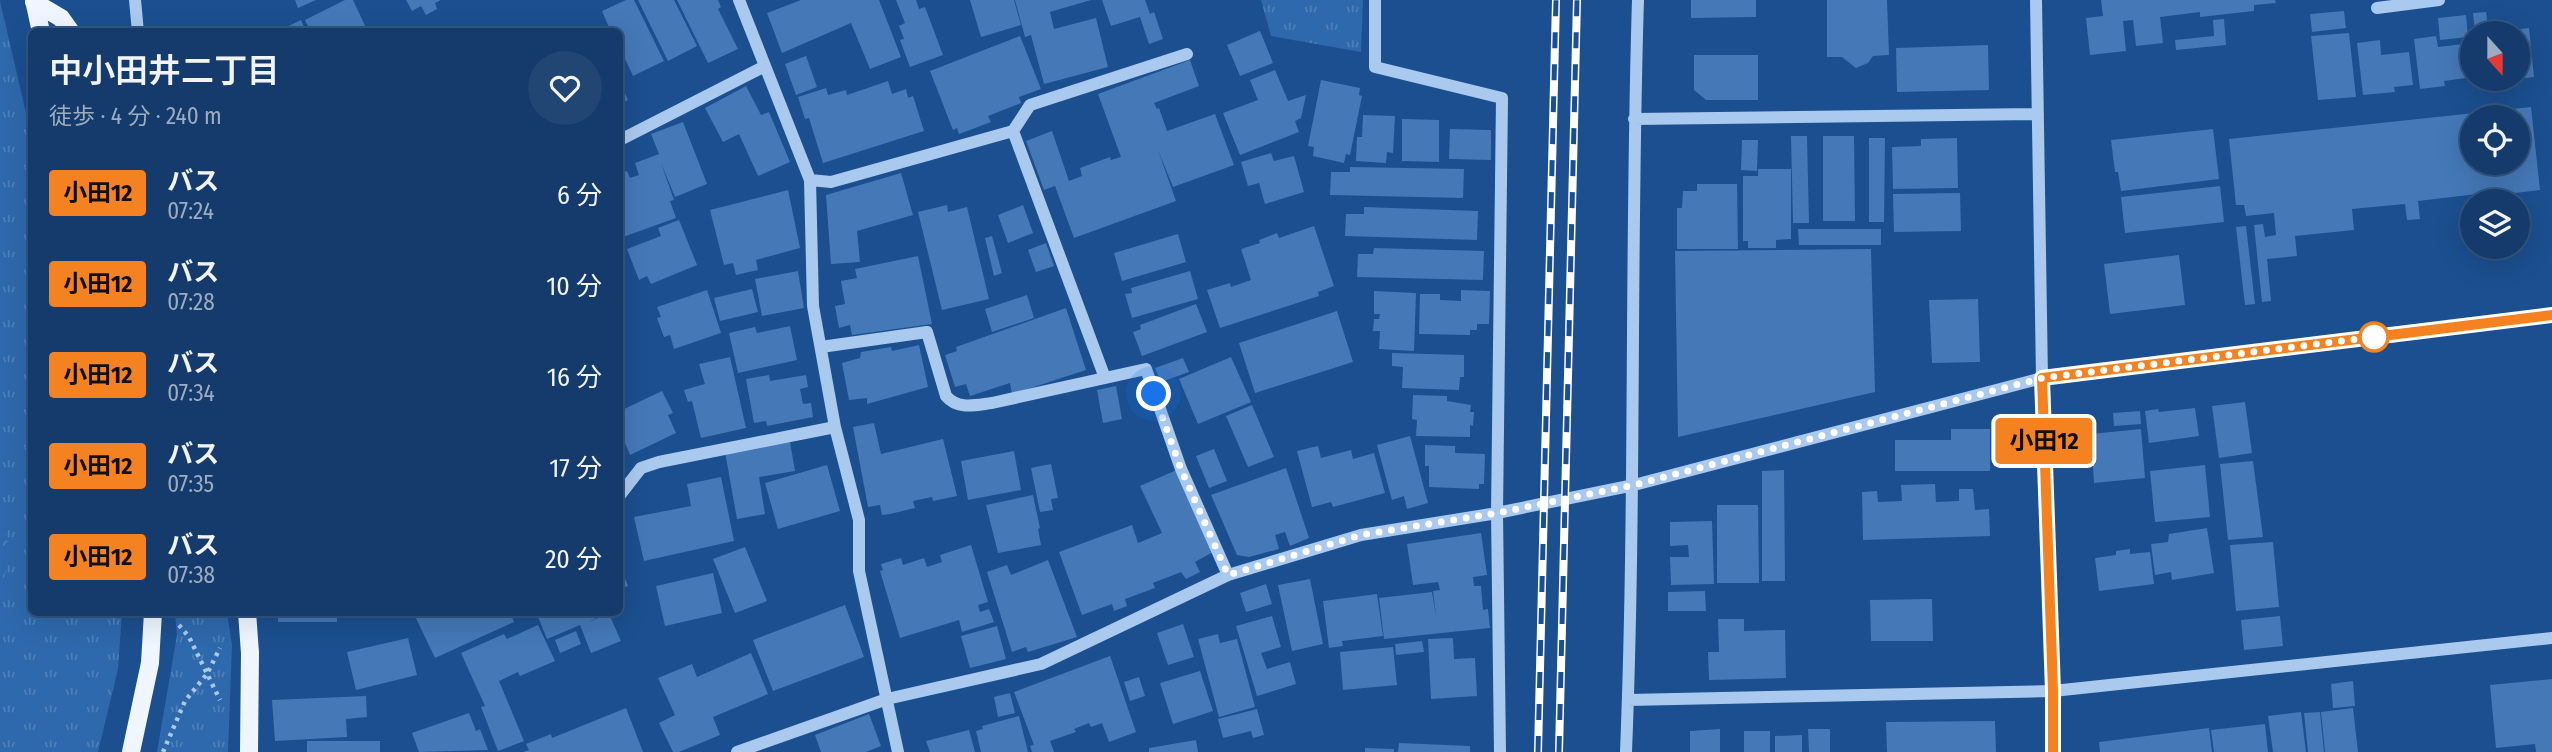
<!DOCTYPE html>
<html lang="ja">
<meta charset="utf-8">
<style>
body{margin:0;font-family:"Fira Sans Condensed","Noto Sans JP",sans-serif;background:#214673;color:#f1f3f6;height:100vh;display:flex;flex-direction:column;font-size:26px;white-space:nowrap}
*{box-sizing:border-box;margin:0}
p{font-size:23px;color:#9dadc1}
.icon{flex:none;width:38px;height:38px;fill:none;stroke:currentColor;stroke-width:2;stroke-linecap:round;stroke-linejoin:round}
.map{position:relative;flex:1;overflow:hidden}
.details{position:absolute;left:28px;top:28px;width:595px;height:588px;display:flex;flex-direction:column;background:#143b6b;border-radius:10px;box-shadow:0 7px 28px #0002,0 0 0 2px #33557e}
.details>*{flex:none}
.badge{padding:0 14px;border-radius:5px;font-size:24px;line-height:46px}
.needle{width:46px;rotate:159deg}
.buttons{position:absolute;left:2460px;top:21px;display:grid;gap:14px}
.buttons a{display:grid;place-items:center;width:70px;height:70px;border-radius:50%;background:#143b6b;box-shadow:0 7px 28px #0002,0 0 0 2px #33557e;font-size:35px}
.you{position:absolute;width:35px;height:35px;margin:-18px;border:5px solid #fff;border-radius:50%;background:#1a73e8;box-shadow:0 0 0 10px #1a73e833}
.map>.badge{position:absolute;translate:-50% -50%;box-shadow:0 0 0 4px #fff}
.round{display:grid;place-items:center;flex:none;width:74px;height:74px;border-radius:37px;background:#214673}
.headline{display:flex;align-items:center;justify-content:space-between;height:119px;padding:0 21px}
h1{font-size:33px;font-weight:600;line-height:52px}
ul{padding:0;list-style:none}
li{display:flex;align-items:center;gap:21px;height:91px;padding:0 21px}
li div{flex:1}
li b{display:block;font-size:26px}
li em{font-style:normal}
li .badge{min-width:77px;font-weight:700;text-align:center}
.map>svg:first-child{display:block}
.grass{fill:url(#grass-tufts)}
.forest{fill:url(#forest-crowns)}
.building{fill:#4478b7;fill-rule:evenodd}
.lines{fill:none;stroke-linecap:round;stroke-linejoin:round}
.path{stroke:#a9c9ee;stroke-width:4.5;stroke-dasharray:3.5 5;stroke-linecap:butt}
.minor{stroke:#a9c9ee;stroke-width:12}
.major{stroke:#f0f6ff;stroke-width:18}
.rail-casing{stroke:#fff;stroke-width:8}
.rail{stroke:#1b4f8f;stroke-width:5;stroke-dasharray:16;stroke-linecap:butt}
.line-casing{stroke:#fff;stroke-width:16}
.line{stroke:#f58220;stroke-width:10}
.walk{stroke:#fff;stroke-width:7;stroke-dasharray:0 12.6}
.stop-dot{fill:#fff;stroke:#f58220;stroke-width:3.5}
</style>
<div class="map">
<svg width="2552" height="752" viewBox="0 0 2552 752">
<defs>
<pattern id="grass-tufts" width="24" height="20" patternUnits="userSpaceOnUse" patternTransform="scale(1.75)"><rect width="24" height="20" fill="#2e69ad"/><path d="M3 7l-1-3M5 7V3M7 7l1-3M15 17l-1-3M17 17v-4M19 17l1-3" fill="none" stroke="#4d80b9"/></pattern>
<pattern id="forest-crowns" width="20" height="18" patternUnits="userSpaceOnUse" patternTransform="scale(1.75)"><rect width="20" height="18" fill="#2e69ad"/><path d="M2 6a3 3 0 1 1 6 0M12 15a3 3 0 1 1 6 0" fill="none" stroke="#4d80b9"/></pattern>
</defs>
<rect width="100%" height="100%" fill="#1b4f8f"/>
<!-- grass -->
<path class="grass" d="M1261 0H1363L1361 52 1271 36Z
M0 1 32 139V612L122 613 118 669 98 752H0Z
M175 613H227L232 645 228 752H157L177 635Z"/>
<!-- forest -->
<path class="forest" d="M0 519 10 548 0 598Z"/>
<!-- building -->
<path class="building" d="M295 0H316L298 8Z
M345 0H353L368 32H311L305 20Z
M406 0H441L435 3 437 9 426 15 421 6 412 11Z
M626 0H634L664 61 633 76 620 48V32H611L602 11Z
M638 0H674L697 46 668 61Z
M677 0H718L721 7 718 9 738 49 708 63Z
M801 0H879L901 57 870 69 851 23 782 53 767 13Z
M896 0H916L919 9 925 7 943 55 910 67 900 40 904 39 899 26 905 23Z
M970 0H1014L1021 25 981 37Z
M1015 0H1091L1050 12 1054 29 1096 18 1108 67 1044 84 1031 35 1025 37Z
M1102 0H1145L1150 14 1154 12 1163 39 1149 44 1140 17 1111 26Z
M1691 0H1756V17L1691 18Z
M1827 0H1887L1889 55 1873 56 1868 63 1856 68 1842 57H1827Z
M2101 0H2275L2276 3 2254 5V11L2200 17V12L2160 17 2163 43 2136 46 2133 20 2123 21 2126 51 2090 55 2086 18 2103 16Z
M2344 11 2346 28 2312 32 2310 14Z
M2486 12 2489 33H2475L2473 13Z
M2466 15 2468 37 2440 40 2438 18Z
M2224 19 2226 45 2176 50 2175 40 2214 36 2213 20Z
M301 20 306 32H276Z
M2529 28 2534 77 2518 79V33H2505V31Z
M1260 31 1273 63 1240 76 1227 45Z
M2349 33 2356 97 2318 100 2311 36Z
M1020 36 1041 89 1019 97 1021 103 988 116 991 122 959 134 957 128 953 130 930 71Z
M2436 36 2438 47 2471 43 2473 77 2444 81 2445 86 2420 89 2414 39Z
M2380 40 2381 55 2409 52 2413 85 2394 87 2395 92 2363 95 2357 43Z
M1988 45 1989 90 1897 92 1896 48Z
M1694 55H1758V100H1706L1694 90Z
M806 56 817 87 796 95 785 64Z
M1190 60 1199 86 1154 103 1157 109 1159 108 1167 131 1215 114 1234 165 1173 187 1158 150 1176 201 1074 238 1055 186 1044 190 1026 141 1052 131 1069 181 1082 176 1080 168 1110 157 1111 160 1121 157 1098 94Z
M1275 70 1288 101 1306 95 1301 118 1295 121 1299 132 1240 155 1223 113 1258 100 1250 80Z
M2479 79H2505V81L2480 83Z
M1321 80 1360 88 1359 95 1362 96 1350 155 1346 154 1344 163 1313 156 1314 147 1308 146Z
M888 81 892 94 906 89 908 98 913 96 924 131 823 163 809 118 805 119 798 97 826 88 828 95 846 90 847 95Z
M620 82 628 100 620 104Z
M746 86 761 115 769 112 790 162 758 176 739 134 723 142 705 108Z
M2531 107 2540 190 2507 194 2508 201H2495L2494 192 2418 201 2420 219 2407 220 2405 204 2352 209 2354 230 2295 236 2297 256 2267 259 2271 301 2262 302 2254 225 2263 224 2265 237 2276 235 2274 213 2246 216 2244 205H2236L2229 139ZM2473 117H2518V163H2473Z
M1363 115 1395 116 1393 153 1387 152 1386 163 1356 161 1357 137H1362Z
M1402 119 1439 120V162L1402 161Z
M683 122 707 184 675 197 661 163 674 200 670 201 676 218 623 237 620 228V174L627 171 630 178 639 175 635 163 659 154 651 134Z
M1450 129 1491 130V160L1449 159Z
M2213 129 2219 179 2121 191 2118 172H2115L2111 140Z
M1791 136H1807L1809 223H1793Z
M1823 136H1854L1855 221H1823Z
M1869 138H1885L1884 222H1869Z
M1957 138 1958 188 1893 189 1892 147 1921 146V139Z
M1742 140H1758L1757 171 1741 170Z
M1271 153 1274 161 1294 156 1304 192 1265 204 1259 183 1248 186 1241 162Z
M1350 167 1464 169 1463 198 1330 195 1331 172H1350Z
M1758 169H1791V239L1776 240V248H1748V241H1743V176H1758Z
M901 173 913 215 857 231 860 262 831 264 826 195Z
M1697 184H1737L1738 249H1677V208H1682L1683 191H1697Z
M2220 186 2224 222 2125 233 2121 197Z
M788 190 800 248 756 260 758 270 736 275 733 263 724 265 710 210Z
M1960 193 1961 231 1894 232 1893 194Z
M947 205 948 212 967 207 989 299 942 310 918 212Z
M1023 205 1033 233 1008 243 998 215Z
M1364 207 1478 211 1477 240 1345 236 1346 214H1364Z
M679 220 697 265 651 284 647 276 639 280 627 249 661 236 658 228Z
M1314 226 1334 286 1318 292 1319 296 1220 328 1207 290 1230 283 1231 287 1251 280 1241 249 1260 243 1259 240 1277 233 1279 238Z
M2246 226 2255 304 2245 305 2236 227Z
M1798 229H1881V245H1799Z
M1178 234 1186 262 1122 281 1114 253Z
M992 236 1002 273 994 276 985 238Z
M1046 243 1054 266 1036 272 1028 250Z
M1374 248 1484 251 1483 280 1357 277 1358 254H1373Z
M1871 249 1875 392 1678 437 1675 251Z
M2179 255 2185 305 2110 314 2104 264Z
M918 256 932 324 852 335 850 325 839 328 835 306 845 304 841 281 857 278 855 269Z
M798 271 804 308 762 316 755 279Z
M1190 271 1198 299 1132 318 1125 294 1132 293 1131 288Z
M752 289 758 312 720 321 714 298Z
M707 290 721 333 674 349 670 335 664 337 657 318 661 317 657 307Z
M1461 290 1490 291 1489 324H1477V330H1470V335L1419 334 1420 294H1440V300L1461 301Z
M1374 291 1416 293 1414 351 1379 349 1380 331H1373L1374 319H1379L1380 314H1374Z
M1027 295 1034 318 992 332 985 309Z
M1978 299 1980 362 1932 363 1929 300Z
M1196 304 1207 332 1142 356 1133 332 1141 329 1140 325Z
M1066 308 1086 370 1012 394 1010 383 970 396 966 384 955 387 945 355 957 351 956 347Z
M1337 311 1353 362 1255 393 1239 343Z
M790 326 797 360 738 373 729 333 755 327 757 333Z
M919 345 928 387 867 404V398L849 400 842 363 860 358 861 352 891 347 892 351Z
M1392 353 1464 355V377H1460L1459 390 1402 388 1403 367 1392 366Z
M730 357 746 428 701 438 692 401 688 402 684 390 705 384 699 364Z
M1231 357 1251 402 1198 424 1179 379Z
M1183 358 1189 372 1161 382 1155 368Z
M769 375 770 381 806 375 808 387 800 389 803 404 811 403 813 417 767 426 766 421 754 423 746 379Z
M1116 386 1122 419 1103 423 1097 390Z
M662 391 673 413 668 415 676 433 630 455 620 431V411Z
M1413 395 1447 396V401L1471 405 1470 412H1474L1473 426 1470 425V437L1416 436 1417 420 1412 419Z
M2245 402 2252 453 2219 458 2212 406Z
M1252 405 1274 457 1248 467 1226 416Z
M2195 408 2199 436 2149 443 2145 411 2158 409 2159 412Z
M2140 411 2141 424 2114 426 2113 413Z
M874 423 881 454 943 439 957 496 933 501 932 497 913 501 915 508 890 514 882 515 880 505 868 507 853 427Z
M1951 429H1990V471H1895V440H1951Z
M2141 429 2145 478 2094 483 2091 434Z
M1410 436 1428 503 1407 509 1404 496 1392 500 1377 445Z
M790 442 795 471 759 477 765 514 737 519 725 452Z
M1425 445 1455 446V453L1485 454 1484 484H1479V489L1429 487V466H1425Z
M1318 446 1321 458 1351 450 1353 459 1374 453 1385 493 1333 507 1331 502 1312 507 1297 451Z
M1214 449 1227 481 1209 488 1196 456Z
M1014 451 1021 490 968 500 961 461Z
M2253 461 2263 537 2228 540 2220 464Z
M1051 464 1058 498 1051 499 1053 510 1040 512 1031 468Z
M827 465 840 511 778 529 765 483Z
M2205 465 2210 517 2155 522 2150 471Z
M1286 468 1309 538 1290 546 1285 532 1275 535 1279 549 1249 557 1237 555 1211 495Z
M1179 469 1213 552 1195 562 1200 572 1186 579 1181 572 1153 583 1155 588 1125 599 1127 606 1114 611 1112 604 1082 615 1059 552 1132 525 1138 543 1162 533 1140 486Z
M1784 470 1785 581H1762V471Z
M721 477 734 541 644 561 634 517 691 506 687 484Z
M1935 484 1936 502 1959 501V489H1973L1975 510 1989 509 1990 536 1863 540 1862 492 1877 491 1878 502 1902 501 1901 485Z
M1033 495 1040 528 1038 529 1041 545 998 553 986 505Z
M1717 505H1758L1759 583H1717Z
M1712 521 1714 584 1671 585 1670 557H1689L1688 545 1670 546V522Z
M2207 528 2214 573 2172 580 2171 572 2155 575 2151 544 2168 542 2169 534Z
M1481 533 1487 575 1473 577 1474 586H1481L1483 610 1488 609 1490 628 1384 639 1379 598 1432 592 1436 616 1433 591 1440 590 1438 582 1413 585 1407 544Z
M2273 542 2279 607 2236 611 2230 545Z
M971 545 988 602 978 605 980 612 989 609 994 622 962 632 959 620 900 638 880 571 883 570 881 564 901 558 903 565 924 558 927 567 942 562 940 555Z
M745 547 767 601 735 613 713 559Z
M2130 549V554L2150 552 2154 584 2099 591 2095 558 2116 555V551Z
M1048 560 1077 637 1028 652 1026 647 1012 652 987 572 1007 565 1011 575Z
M620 566 628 586 620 589Z
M713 573 722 613 665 626 656 586Z
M1310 579 1323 644 1292 651 1278 585Z
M1266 584 1272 604 1246 612 1240 593Z
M1705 591 1706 611H1668V592Z
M1377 594 1383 636 1342 641 1343 646 1329 648 1323 601Z
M1932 599 1933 641H1871L1870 600Z
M845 605 864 657 773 691 753 640Z
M278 612H337V622H278Z
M413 612H510L514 622 435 658Z
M536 612H609L588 622 609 614 621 641 591 653 580 625 547 639Z
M1272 616 1281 647 1261 653 1267 669 1290 662 1296 684 1257 696 1236 626Z
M2280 616 2283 646 2244 650 2241 620Z
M1718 619H1744V631L1785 630 1786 678 1709 680 1708 652H1719Z
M1183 624 1194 657 1168 665 1157 633Z
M538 625 555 661 520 676 518 672 499 681 524 741 498 751 481 707 485 706 461 653 504 634 507 639Z
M997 626 1006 659 970 668 961 636Z
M576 631 581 644 560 653 555 640Z
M1218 634 1220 643 1237 639 1255 707 1219 717 1198 639Z
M408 638 417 675 356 690 347 652Z
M1453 638 1454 659 1475 658 1477 696 1431 699 1428 639Z
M1422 641 1424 652 1396 655 1395 644Z
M1393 647 1397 685 1343 690 1340 652Z
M751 653 768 694 713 717 720 735 679 752H673L659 723 675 715 658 678 692 664 697 677Z
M1110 656 1136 732 1109 742 1102 723 1091 727 1089 723 1074 729 1076 732 1050 741 1054 752H1032L1030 746 1034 745 1014 692Z
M1200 671 1213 711 1173 724 1160 683Z
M1139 677 1145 696 1130 701 1124 682Z
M2552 679V752H2536L2535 744 2496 748 2490 685Z
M2353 681 2355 706 2333 708 2331 684Z
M1010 693 1015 713 998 717 994 697Z
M366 696 367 717 346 719 347 737 275 741 272 700Z
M626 708 643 752H523L529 750 526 744 551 734 552 738Z
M2353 708 2358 752H2325L2321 712Z
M1257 709 1264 735 1253 738 1251 731 1223 738 1218 719Z
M2301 712 2306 752H2273L2268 716Z
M2320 712 2324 752H2308L2304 713Z
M469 713 476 731 480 729 488 750 419 752 412 733Z
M869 714 881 746 866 752H821L815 735Z
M1019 716 1028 752H981L976 731 983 729 982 726Z
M1995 721 1996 752H1887L1886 722Z
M2265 724 2268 752H2214L2211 730Z
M2209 728 2212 752H2100L2099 742Z
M1720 729V752H1690V731Z
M1808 729H1830V752H1809Z
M969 730 975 752H930L926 741Z
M1744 731H1770V752H1744Z
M1802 735V752H1775V736Z
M1196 740 1198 752H1149V748Z
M307 741H380V752H307Z
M1399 743 1470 746V752H1398Z
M1365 748 1394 749V752H1365Z"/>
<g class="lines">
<!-- path -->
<path class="path" d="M179 625 189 637 220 700
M163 752 185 701 207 674 220 648"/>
<!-- minor -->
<path class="minor" d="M135 0 138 32
M739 0 810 180 813 306 835 427 859 520V571L898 752
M1375 0V67L1502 98 1497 513 1500 752
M2036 0 2042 378 2053 691V752
M2377 8 2439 0
M1634 119 2038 114
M1013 131 1105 378
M620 140 765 66
M810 180 831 182 1013 131 1030 105 1187 54
M821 347 927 332 946 396C958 410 975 405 992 403L1146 369 1181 469 1228 575
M620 495 641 468 659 462 835 427
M1628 700 2053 691 2552 638
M737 752 887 699 1041 664 1228 575 1361 535 1497 513 1634 485 2042 378 2552 315
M1626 752C1636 501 1630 251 1638 0"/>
<!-- major -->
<path class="major" d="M34 0 41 32
M34 2 61 18 71 32
M247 612 250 653 249 752
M131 752 150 663 153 612"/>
<defs>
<path id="rail" d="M1538 752 1556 0
M1559 752 1577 0"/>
</defs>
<!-- rail casing -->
<use href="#rail" class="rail-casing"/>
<!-- rail -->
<use href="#rail" class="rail"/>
</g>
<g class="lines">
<defs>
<path id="line" d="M2053 752V691L2042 378 2552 315"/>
</defs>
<!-- line casing -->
<use href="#line" class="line-casing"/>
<!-- line -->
<use href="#line" class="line"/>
<!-- walk -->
<path class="walk" d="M1154 394 1181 469 1228 575 1361 535 1497 513 1634 485 2042 378 2374 337"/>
</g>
<!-- markers -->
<circle class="stop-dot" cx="2374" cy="337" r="14"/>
</svg>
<div class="buttons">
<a><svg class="needle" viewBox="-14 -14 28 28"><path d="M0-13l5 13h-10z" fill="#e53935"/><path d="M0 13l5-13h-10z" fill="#9dadc1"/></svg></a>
<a><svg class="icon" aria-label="locate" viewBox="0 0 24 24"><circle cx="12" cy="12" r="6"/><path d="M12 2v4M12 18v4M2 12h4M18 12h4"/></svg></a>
<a><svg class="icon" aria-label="layers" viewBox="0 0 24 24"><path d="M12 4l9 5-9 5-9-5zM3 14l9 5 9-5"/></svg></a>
</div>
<div class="you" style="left:1154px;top:394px"></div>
<b class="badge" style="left:2044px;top:441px;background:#f58220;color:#111">小田12</b>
<section class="details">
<div class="headline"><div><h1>中小田井二丁目</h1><p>徒歩 · 4 分 · 240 m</p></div><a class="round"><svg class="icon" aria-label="heart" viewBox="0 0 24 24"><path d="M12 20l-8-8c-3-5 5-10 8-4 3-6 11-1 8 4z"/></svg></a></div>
<ul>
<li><span class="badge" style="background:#f58220;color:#111">小田12</span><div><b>バス</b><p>07:24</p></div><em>6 分</em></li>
<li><span class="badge" style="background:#f58220;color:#111">小田12</span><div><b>バス</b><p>07:28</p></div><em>10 分</em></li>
<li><span class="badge" style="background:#f58220;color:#111">小田12</span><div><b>バス</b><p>07:34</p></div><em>16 分</em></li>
<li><span class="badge" style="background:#f58220;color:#111">小田12</span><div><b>バス</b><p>07:35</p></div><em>17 分</em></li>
<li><span class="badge" style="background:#f58220;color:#111">小田12</span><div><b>バス</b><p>07:38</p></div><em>20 分</em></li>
</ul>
</section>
</div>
